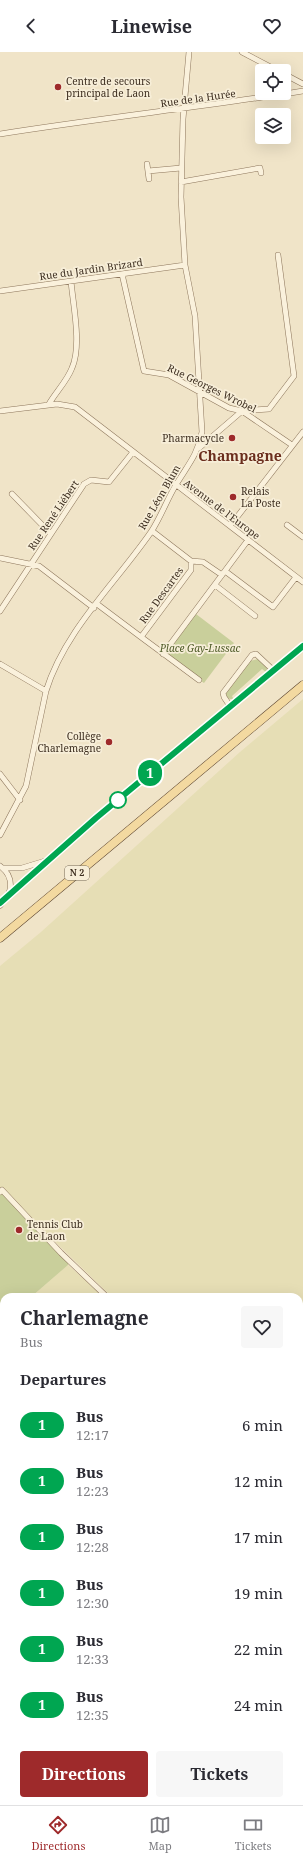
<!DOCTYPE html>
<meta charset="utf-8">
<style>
body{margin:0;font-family:"Noto Serif",serif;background:#f7f7f7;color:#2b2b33;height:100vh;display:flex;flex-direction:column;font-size:15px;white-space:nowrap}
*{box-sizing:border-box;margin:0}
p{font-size:13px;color:#7c7c81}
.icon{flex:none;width:22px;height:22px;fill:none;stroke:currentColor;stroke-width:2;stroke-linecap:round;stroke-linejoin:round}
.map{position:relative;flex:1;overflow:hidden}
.side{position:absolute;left:0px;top:1241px;width:303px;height:512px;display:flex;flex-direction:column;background:#fff;border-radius:12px 12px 0 0;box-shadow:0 4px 16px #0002}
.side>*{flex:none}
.badge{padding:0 8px;border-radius:13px;font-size:14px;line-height:26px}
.controls{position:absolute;left:255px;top:12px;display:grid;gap:8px}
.controls a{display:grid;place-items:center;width:36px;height:36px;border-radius:4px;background:#fff;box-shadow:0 4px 16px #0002;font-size:20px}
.map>.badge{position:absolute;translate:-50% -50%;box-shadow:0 0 0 2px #fff}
h2{padding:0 20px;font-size:15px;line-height:36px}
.round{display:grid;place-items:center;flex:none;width:42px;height:42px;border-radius:4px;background:#f7f7f7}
.summary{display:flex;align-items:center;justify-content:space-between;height:68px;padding:0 20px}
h1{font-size:19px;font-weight:700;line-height:30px}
.action{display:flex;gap:8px;margin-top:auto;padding:8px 20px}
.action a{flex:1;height:46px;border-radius:4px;background:#9e2a2b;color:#fff;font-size:16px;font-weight:700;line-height:46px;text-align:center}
.action a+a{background:#f7f7f7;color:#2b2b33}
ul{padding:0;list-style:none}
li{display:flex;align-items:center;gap:12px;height:56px;padding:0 20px}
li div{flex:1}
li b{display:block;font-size:15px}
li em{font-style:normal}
li .badge{min-width:44px;font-weight:700;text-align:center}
header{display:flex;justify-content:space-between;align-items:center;height:52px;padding:0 20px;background:#fff;font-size:18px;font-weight:700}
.menu{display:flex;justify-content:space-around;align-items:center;height:56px;border-top:1px solid #e1e1e2;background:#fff;font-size:11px;color:#7c7c81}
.menu a{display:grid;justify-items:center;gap:2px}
.menu .active{color:#9e2a2b}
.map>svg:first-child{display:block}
.farmland{fill:#e6deb5}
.green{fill:#c9cf9b}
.water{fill:#a9c4bc;stroke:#6f938a}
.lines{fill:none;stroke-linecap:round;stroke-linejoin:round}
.minor-casing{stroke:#8d765c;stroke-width:6}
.tertiary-casing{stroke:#8d765c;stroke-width:7}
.primary-casing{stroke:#5b4430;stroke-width:9}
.minor{stroke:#faf1dc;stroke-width:5}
.tertiary{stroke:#faf1dc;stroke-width:6}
.primary{stroke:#f3d9a0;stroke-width:8}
.line-casing{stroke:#fff;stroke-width:9}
.line{stroke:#00a651;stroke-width:6}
.poi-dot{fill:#9e2a2b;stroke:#f7eed8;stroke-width:1.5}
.stop-dot{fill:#fff;stroke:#00a651;stroke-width:2}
.labels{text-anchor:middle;stroke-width:3.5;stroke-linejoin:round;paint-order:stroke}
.shield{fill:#f7eed8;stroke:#756857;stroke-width:1}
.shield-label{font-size:9px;font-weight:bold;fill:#3d2e20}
.poi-label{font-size:10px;fill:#3d2e20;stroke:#f7eed8;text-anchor:start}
.street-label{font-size:10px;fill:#3d2e20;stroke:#f7eed8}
.park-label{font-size:10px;font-style:italic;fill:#4d5a26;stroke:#f7eed8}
.district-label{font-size:14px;font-weight:bold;fill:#6b2e1e;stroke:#f7eed8}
</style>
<header><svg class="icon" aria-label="back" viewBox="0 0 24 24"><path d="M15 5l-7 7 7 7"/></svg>Linewise<svg class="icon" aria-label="heart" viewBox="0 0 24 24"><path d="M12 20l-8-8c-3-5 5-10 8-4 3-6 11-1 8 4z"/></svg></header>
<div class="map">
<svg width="303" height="1753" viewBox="0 0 303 1753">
<rect width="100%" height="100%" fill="#f0e4c8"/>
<!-- farmland -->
<path class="farmland" d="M303 647V1306L299 1309V1245H112L0 1136V914L41 880 240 700Z
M68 1213 104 1245H31Z
M0 1251 4 1256V1710L0 1714Z"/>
<!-- green -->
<path class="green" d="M196 562 234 591 204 631 165 603Z
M258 607 267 615V621L262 617 232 644 234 648 227 646 226 641 250 609Z
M0 1138 68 1210V1213L31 1245H4V1256L0 1251Z
M303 1316V1684L299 1686V1320Z
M4 1712V1749H232L233 1753H0V1716Z"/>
<!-- water -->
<path class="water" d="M303 1684V1753H233L232 1749H299V1686Z"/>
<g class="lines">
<defs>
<path id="minor" d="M242 0 278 19
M284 22 303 32
M0 82C101 66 202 55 303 39
M147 112 149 127
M148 119 181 116
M181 130 260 116 261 121
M122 222 144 319 169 323 229 356 242 359 292 393
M0 239 185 213
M49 352C56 340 67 329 72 316 82 293 73 253 71 229
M0 359 57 352 75 355 303 530
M199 396 242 359 269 357 294 324 278 203
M12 442 50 481
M287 473 303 485
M230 474 303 380
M152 479 191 509 203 510 222 523
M0 506 39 514 94 556
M225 519 273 555 296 525
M215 533 255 564
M97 552 141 585 191 518V509
M0 559 84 432 91 428 109 430 133 400
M141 585 199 628
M163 602 248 488
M0 612 46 639
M230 654 224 645 223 641 252 603 256 602 273 618
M0 722 20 748
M0 783 26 734 46 639C65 578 115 532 151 480 161 465 167 447 177 431 188 413 198 402 202 380L195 264 185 213 181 145 183 67 189 0
M0 814C14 824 14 842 0 851
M3 816H22L45 809
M9 843 106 758 303 594
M0 1140 2 1138 61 1201 107 1245"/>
<path id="tertiary" d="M0 853 1 851"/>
<path id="primary" d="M0 886 303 633"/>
</defs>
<!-- minor casing -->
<use href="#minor" class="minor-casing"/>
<!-- tertiary casing -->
<use href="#tertiary" class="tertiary-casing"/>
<!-- primary casing -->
<use href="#primary" class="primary-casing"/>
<!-- minor -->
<use href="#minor" class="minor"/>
<!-- tertiary -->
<use href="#tertiary" class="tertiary"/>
<!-- primary -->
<use href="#primary" class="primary"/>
</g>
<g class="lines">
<defs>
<path id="line" d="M0 851 96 766 303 594"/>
</defs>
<!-- line casing -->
<use href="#line" class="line-casing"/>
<!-- line -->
<use href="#line" class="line"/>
</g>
<!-- markers -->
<g class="poi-dot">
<circle cx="58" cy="35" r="4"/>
<circle cx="232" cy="386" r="4"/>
<circle cx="233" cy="445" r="4"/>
<circle cx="109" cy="690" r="4"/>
<circle cx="19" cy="1178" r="4"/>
</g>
<circle class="stop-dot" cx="118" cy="748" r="8"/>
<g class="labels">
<!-- shield labels -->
<rect class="shield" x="65" y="814" width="24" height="14" rx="3"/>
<g class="shield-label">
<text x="77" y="824">N 2</text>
</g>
<!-- poi labels -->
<g class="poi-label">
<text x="66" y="33">Centre de secours<tspan x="66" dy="12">principal de Laon</tspan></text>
<text x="224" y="390" text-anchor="end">Pharmacycle</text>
<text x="241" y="443">Relais<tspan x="241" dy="12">La Poste</tspan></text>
<text x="101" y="688" text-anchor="end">Collège<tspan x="101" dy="12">Charlemagne</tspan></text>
<text x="27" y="1176">Tennis Club<tspan x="27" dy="12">de Laon</tspan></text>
</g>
<!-- street labels -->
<g class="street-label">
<text transform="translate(198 46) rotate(-8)" y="4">Rue de la Hurée</text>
<text transform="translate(91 217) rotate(-8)" y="4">Rue du Jardin Brizard</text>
<text transform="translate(212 336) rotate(26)" y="4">Rue Georges Wrobel</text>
<text transform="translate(159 445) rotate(-60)" y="4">Rue Léon Blum</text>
<text transform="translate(222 457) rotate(37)" y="4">Avenue de l'Europe</text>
<text transform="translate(53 463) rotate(-56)" y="4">Rue René Liébert</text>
<text transform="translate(161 543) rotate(-54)" y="4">Rue Descartes</text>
</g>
<!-- park labels -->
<g class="park-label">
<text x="200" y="600">Place Gay-Lussac</text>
</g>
<!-- district labels -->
<g class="district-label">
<text x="240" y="409">Champagne</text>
</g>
</g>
</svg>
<div class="controls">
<a><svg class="icon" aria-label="locate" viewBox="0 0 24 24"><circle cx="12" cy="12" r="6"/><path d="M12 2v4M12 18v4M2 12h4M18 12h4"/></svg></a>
<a><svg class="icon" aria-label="layers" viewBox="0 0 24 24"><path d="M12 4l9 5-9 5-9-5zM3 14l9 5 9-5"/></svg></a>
</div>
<b class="badge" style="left:150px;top:721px;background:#00a651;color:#fff">1</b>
<section class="side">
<div class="summary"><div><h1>Charlemagne</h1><p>Bus</p></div><a class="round"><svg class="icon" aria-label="heart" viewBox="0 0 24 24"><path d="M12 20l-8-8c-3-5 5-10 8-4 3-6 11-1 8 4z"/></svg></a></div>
<h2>Departures</h2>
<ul>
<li><span class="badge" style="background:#00a651;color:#fff">1</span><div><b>Bus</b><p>12:17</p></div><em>6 min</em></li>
<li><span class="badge" style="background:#00a651;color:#fff">1</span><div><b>Bus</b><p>12:23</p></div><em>12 min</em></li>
<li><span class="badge" style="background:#00a651;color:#fff">1</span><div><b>Bus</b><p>12:28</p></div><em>17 min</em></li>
<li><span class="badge" style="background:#00a651;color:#fff">1</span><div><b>Bus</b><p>12:30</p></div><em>19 min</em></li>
<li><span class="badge" style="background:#00a651;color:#fff">1</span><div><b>Bus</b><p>12:33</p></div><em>22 min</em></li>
<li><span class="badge" style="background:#00a651;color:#fff">1</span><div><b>Bus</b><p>12:35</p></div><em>24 min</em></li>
</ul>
<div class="action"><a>Directions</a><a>Tickets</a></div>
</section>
</div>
<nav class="menu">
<a class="active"><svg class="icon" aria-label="directions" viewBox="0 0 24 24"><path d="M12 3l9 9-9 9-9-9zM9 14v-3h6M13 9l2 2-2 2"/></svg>Directions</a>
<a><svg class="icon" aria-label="map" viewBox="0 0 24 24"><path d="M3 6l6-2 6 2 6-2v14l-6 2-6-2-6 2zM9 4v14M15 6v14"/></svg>Map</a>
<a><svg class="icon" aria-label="tickets" viewBox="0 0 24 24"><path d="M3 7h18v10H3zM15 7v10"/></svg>Tickets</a>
</nav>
